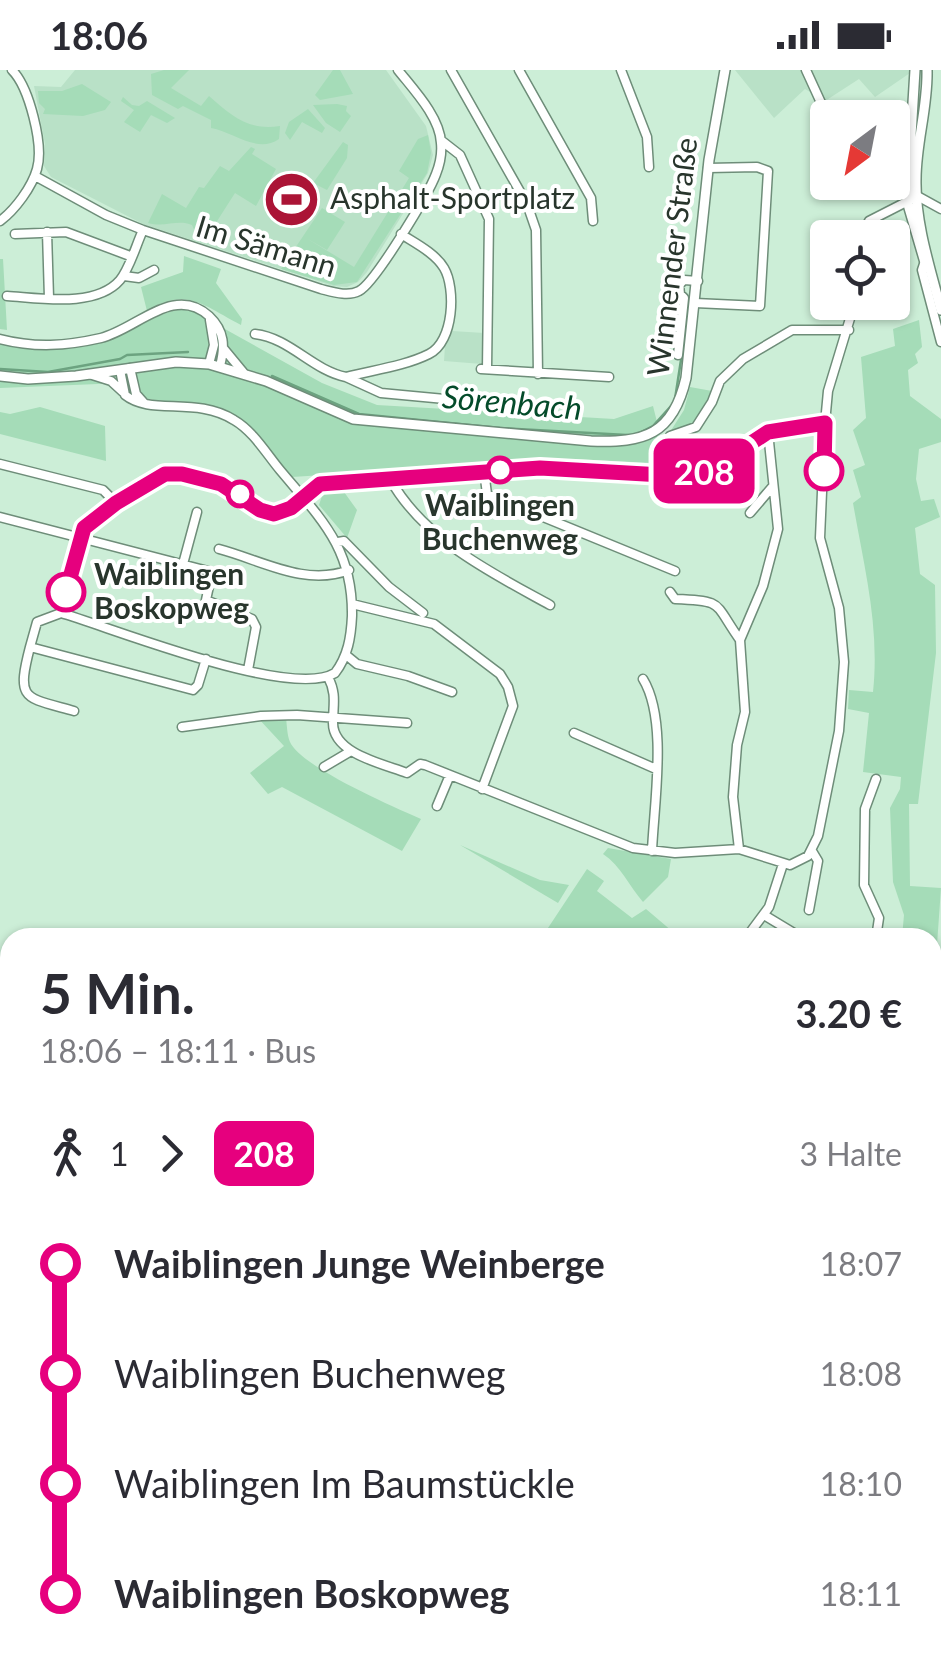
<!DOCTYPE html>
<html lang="de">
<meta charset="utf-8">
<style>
body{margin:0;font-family:Lato,sans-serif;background:#f7f7f7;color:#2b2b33;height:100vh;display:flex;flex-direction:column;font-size:38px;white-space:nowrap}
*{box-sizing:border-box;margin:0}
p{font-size:32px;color:#7c7c81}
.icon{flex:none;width:55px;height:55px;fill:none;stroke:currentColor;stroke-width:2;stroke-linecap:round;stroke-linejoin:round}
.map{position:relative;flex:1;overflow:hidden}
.details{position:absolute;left:0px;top:858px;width:942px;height:742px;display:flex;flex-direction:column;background:#fff;border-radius:30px 30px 0 0;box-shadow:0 2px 8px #0004}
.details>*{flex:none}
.badge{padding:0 20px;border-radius:15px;font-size:35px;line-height:65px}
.needle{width:65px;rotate:212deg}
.buttons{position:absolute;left:810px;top:30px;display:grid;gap:20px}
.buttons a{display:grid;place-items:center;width:100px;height:100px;border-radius:10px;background:#fff;box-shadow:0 2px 8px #0004;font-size:50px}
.map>.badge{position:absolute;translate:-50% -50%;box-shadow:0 0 0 5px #fff}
.legs{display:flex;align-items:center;gap:15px;height:110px;padding:0 40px;font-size:32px}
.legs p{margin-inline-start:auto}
.overview{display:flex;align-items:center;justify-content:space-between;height:170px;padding:0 40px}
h1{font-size:55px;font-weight:700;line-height:75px}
ul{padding:0 40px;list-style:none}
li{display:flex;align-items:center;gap:35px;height:110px;font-size:38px}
li i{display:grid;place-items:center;width:15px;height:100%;margin:0 12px;background:currentColor}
li i::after{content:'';width:25px;height:25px;margin:-12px;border:8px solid;border-radius:50%;background:#fff}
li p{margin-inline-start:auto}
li:first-child i{background:linear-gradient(#0000 50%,currentColor 0)}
li:last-child i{background:linear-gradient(currentColor 50%,#0000 0)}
.status{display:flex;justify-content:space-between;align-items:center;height:70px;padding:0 50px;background:#fff;direction:ltr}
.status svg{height:28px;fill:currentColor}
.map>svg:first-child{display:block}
.built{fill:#b9e1c7}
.green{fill:#a5dcb8}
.water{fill:#6ca380}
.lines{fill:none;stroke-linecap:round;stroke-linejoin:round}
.stream{stroke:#6ca380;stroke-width:2.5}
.minor-casing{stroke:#6e8d79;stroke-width:11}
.tertiary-casing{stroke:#6e8d79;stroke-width:12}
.minor{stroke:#fff;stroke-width:8}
.tertiary{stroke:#fff;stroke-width:9}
.rail{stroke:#516457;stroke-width:2.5;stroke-dasharray:5 10;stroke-linecap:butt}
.line-1-casing{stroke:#fff;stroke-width:22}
.line-1{stroke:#e6007e;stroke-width:15}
.stop-1-dot{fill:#fff;stroke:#e6007e;stroke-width:5}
.labels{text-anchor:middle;stroke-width:8;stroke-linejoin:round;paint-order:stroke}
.poi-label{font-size:30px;fill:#28352c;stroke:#fff;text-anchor:start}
.street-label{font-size:30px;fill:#28352c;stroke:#fff}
.stop-label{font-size:30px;font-weight:bold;fill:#28352c;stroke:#fff}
.water-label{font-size:32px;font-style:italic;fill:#044b2a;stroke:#fff}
</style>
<div class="status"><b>18:06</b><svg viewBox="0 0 49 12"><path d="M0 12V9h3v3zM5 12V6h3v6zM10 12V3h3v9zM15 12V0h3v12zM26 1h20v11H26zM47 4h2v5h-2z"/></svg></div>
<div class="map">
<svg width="941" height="1599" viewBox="0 0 941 1599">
<rect width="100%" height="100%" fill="#cceed7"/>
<!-- built -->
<path class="built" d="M75 0H386L426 56 433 85 428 103 367 202 358 212 347 217 333 216 143 154 51 107 44 96 45 74 34 16 61 17Z
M735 0H909L910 3 875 27 859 9 825 31 805 19 774 48Z
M452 261 484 263 482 294 444 291 445 276Z
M74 1590H128L118 1599H67Z"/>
<!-- green -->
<path class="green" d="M164 0H189L171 18 201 36 209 26C232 46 248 61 280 56L279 69C257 84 234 62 211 58V50L183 36 178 39 152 25 151 4Z
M333 0H340L353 24 320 30 315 25Z
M82 14 111 32 105 40 83 46 43 44 45 39 39 33 38 21H62Z
M123 27 132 35 139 36 147 31 175 48 167 53 151 45 140 62 124 52 134 40 121 31Z
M337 34 347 36 346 41 351 46 340 62 326 53 313 35Z
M308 39 325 58 322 63 302 52 290 70 285 63 289 52Z
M428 65 431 83 427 103 357 212 334 215 281 199 322 138 345 152 327 180 306 168 354 197 409 108 399 101 418 69Z
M343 72 348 75 347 88 327 120 313 113Z
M251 77 255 79 252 84 276 99 256 136 235 123 212 159 207 156 210 164 197 166 192 155C177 149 165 158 148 153L162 124 186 138 199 117 204 118 220 96 229 101Z
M282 103 318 126 299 155 264 132Z
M184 186 221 199 216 213 242 249 241 255C204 236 186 216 147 241L141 217 183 202Z
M0 189H3L7 260 0 259Z
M187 238 322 313 377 335 614 349 653 336 659 360 652 393 574 389 292 407C272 385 253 354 225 341 192 325 148 343 122 313L0 318V274C35 280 74 283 108 270 136 260 157 242 187 238Z
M919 250 922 277 915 284 918 293 908 300 910 326 941 349V372L919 379 916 409 921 431 934 429 940 447 915 458 920 504 935 515 936 583 918 734H909L910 816 941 818 936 889 933 888 932 868 902 867 904 845 893 812 890 738 900 719 901 707 863 702 869 643 848 639 849 620 873 622C880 556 864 497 853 433L861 427 853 400 865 395 853 360 866 348 861 287 895 276 893 259Z
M690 317 712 321 695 352 670 362 684 340Z
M40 337 105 356 106 391 0 364V342L10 344Z
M339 415 357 440 347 468 319 435 325 417Z
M258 648H286C287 655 287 665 290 672 301 697 394 737 421 749L402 781 282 717 268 724 250 703 284 676Z
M460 775 540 810 569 815 558 833Z
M608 778 671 789 668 807 643 832C629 816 621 796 603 784Z
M587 799 604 811 597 821 632 848 646 839 679 867H553L546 861Z
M932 899 941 903V979L933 998Z
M933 1120 941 1124V1172L933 1192Z
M941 1191V1282L933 1293V1208Z
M941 1346V1493L933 1497V1355Z
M941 1505V1572L933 1579V1509Z
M16 1590H74L67 1599H9Z
M266 1590H712L713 1593 755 1590 742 1599H707L710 1594 688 1599H250L248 1596 236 1599H183L249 1594Z
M783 1590H898L870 1599 805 1594 800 1591 787 1599H769Z"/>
<!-- water -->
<path class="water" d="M141 1590H236L171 1599H126Z"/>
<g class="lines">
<!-- stream -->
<path class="stream" d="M0 299 48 302 120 289 127 285 188 282
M272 306 359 344 500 358 627 365
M675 329 685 264
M639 363 653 356 671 336"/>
<defs>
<path id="minor" d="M451 0 527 134 536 160 538 304
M519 0 591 128 593 151
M621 0 647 67 649 97
M806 0 828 48
M442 71 460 85 489 149 487 299
M35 106 106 145 143 160 321 219C333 222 348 227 359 221 375 213 429 123 436 104 440 94 442 83 441 73 440 47 413 19 398 0
M892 112 941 139
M0 151C15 140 32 117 37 99 44 75 29 17 12 0
M47 162 49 228
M15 164 66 162 130 186
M860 168 869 151 916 127
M924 194 922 200 941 272
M124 206 139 208 154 200
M7 226C40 228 96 238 120 210 130 198 136 175 143 160
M695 233 760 236 768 101 757 97 708 98
M255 264C290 268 312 300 346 307 373 300 405 296 429 284 454 272 456 218 444 198 435 183 415 173 401 164
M0 269C35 278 66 276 101 268 137 259 174 214 209 246 225 261 225 277 220 296
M224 279 243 302
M678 285 684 228 680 224 679 215 684 210 698 211
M209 294 214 275 210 250
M130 298 136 324 144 333
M481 299 609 307
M89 304 111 311 123 322
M346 307 381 323 466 331
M670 366 696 357 712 332 720 311 743 289 792 260H849
M0 394 103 420 116 433
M484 401 487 424 675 501
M390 409C424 470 492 503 550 535
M750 443 773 416
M0 447 212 502 206 530 252 549 256 557 248 600
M338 472 344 471 389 517 423 543
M219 479C261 490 305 517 349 500
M183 494 197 442
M670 522 675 529C725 531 713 532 740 570
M352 534 434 554 500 604 508 617 513 636 482 719
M61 543 83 458 116 433 165 404H182L221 414 260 441 274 444 291 438 321 414 540 398 681 406 719 394 768 362 825 353
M61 543C113 558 291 630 335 603 348 586 351 567 352 546 353 478 321 449 280 400 266 383 253 361 234 350 196 326 151 346 125 325L120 300
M61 543 37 552 30 577 193 620 198 615 206 589
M30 577C16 631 24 627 74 641
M346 585 357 594 408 606 452 622
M328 607C337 624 333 635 333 653 333 684 384 694 407 703L420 694 425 695 633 778 675 783 739 779 790 795 808 786 818 766 839 661 844 592 839 538 820 468 825 353 828 321 855 232
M643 609C668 650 654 733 652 781
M182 657 261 646 297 645 407 653
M574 663 656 699
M324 697 351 681
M437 736 450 705
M739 779 733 727 737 675 745 642 740 570 763 516 778 459 768 362
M809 840 818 791 812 781
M764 845 802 868
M746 868 769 837 783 794
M876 868 879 848 864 815 865 739 876 709
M0 1155 10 1157
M932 1202 941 1185
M0 1312H10
M0 1321 10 1327
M0 1401 10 1403
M0 1573 10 1562"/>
<path id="tertiary" d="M915 0 907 131 926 196
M927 0C928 37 916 72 916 109 915 153 930 198 941 240
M892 106 908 92
M0 306 28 309 76 306 176 292 209 294 266 311 353 349 591 371C644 373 673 365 686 308L709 90 725 0
M932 1029 941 1000
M0 1242 10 1235
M0 1336 10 1344
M0 1442 10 1435"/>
</defs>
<!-- minor casing -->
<use href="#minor" class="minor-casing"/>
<!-- tertiary casing -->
<use href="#tertiary" class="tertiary-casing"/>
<!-- minor -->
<use href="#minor" class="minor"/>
<!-- tertiary -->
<use href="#tertiary" class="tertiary"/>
<!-- rail -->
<path class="rail" d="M932 1501 941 1497
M758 1599 771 1590"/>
</g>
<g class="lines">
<defs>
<path id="line-1" d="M66 522 84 458 116 433 165 404H182L221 414 260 440 274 444 291 438 320 414 540 398 680 406 719 394 768 362 825 353 824 401"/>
</defs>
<!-- line-1 casing -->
<use href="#line-1" class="line-1-casing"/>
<!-- line-1 -->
<use href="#line-1" class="line-1"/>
</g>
<!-- icons -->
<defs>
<symbol id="stadium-disc" viewBox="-11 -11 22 22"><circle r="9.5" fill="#ab1436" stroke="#fff"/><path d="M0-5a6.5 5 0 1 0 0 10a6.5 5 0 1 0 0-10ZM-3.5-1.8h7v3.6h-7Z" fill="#fff"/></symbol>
</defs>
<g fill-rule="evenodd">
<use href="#stadium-disc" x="260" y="98" width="63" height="63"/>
</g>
<!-- markers -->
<g class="stop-1-dot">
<circle cx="500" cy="400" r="12"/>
<circle cx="824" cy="401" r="18"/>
<circle cx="240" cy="424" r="12"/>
<circle cx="66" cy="522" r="18"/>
</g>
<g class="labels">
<!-- poi labels -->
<g class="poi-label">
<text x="330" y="139">Asphalt-Sportplatz</text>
</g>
<!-- street labels -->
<g class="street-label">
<text transform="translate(266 177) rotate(17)" y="10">Im Sämann</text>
<text transform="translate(673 187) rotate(-83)" y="10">Winnender Straße</text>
</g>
<!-- stop labels -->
<g class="stop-label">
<text x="500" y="446">Waiblingen<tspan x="500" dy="34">Buchenweg</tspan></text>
<text x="94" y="515" text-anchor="start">Waiblingen<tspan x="94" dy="34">Boskopweg</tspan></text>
</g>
<!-- water labels -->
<g class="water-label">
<text transform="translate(512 333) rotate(5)" y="11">Sörenbach</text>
</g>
</g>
</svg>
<div class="buttons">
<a><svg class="needle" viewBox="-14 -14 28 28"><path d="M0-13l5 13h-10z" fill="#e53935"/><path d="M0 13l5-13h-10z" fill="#7c7c81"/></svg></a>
<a><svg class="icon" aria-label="locate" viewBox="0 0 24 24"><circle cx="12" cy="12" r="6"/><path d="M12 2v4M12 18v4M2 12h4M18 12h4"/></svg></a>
</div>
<b class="badge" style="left:704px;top:401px;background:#e6007e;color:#fff">208</b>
<section class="details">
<div class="overview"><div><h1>5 Min.</h1><p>18:06 – 18:11 · Bus</p></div><b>3.20 €</b></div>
<div class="legs"><svg class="icon" aria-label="walk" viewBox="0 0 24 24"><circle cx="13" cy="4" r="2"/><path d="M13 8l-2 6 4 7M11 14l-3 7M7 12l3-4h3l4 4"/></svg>1<svg class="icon" aria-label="forward" viewBox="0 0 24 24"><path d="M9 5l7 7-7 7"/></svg><b class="badge" style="background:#e6007e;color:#fff">208</b><p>3 Halte</p></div>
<ul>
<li><i style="color:#e6007e"></i><b>Waiblingen Junge Weinberge</b><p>18:07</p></li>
<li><i style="color:#e6007e"></i><span>Waiblingen Buchenweg</span><p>18:08</p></li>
<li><i style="color:#e6007e"></i><span>Waiblingen Im Baumstückle</span><p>18:10</p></li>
<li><i style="color:#e6007e"></i><b>Waiblingen Boskopweg</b><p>18:11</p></li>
</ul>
</section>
</div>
